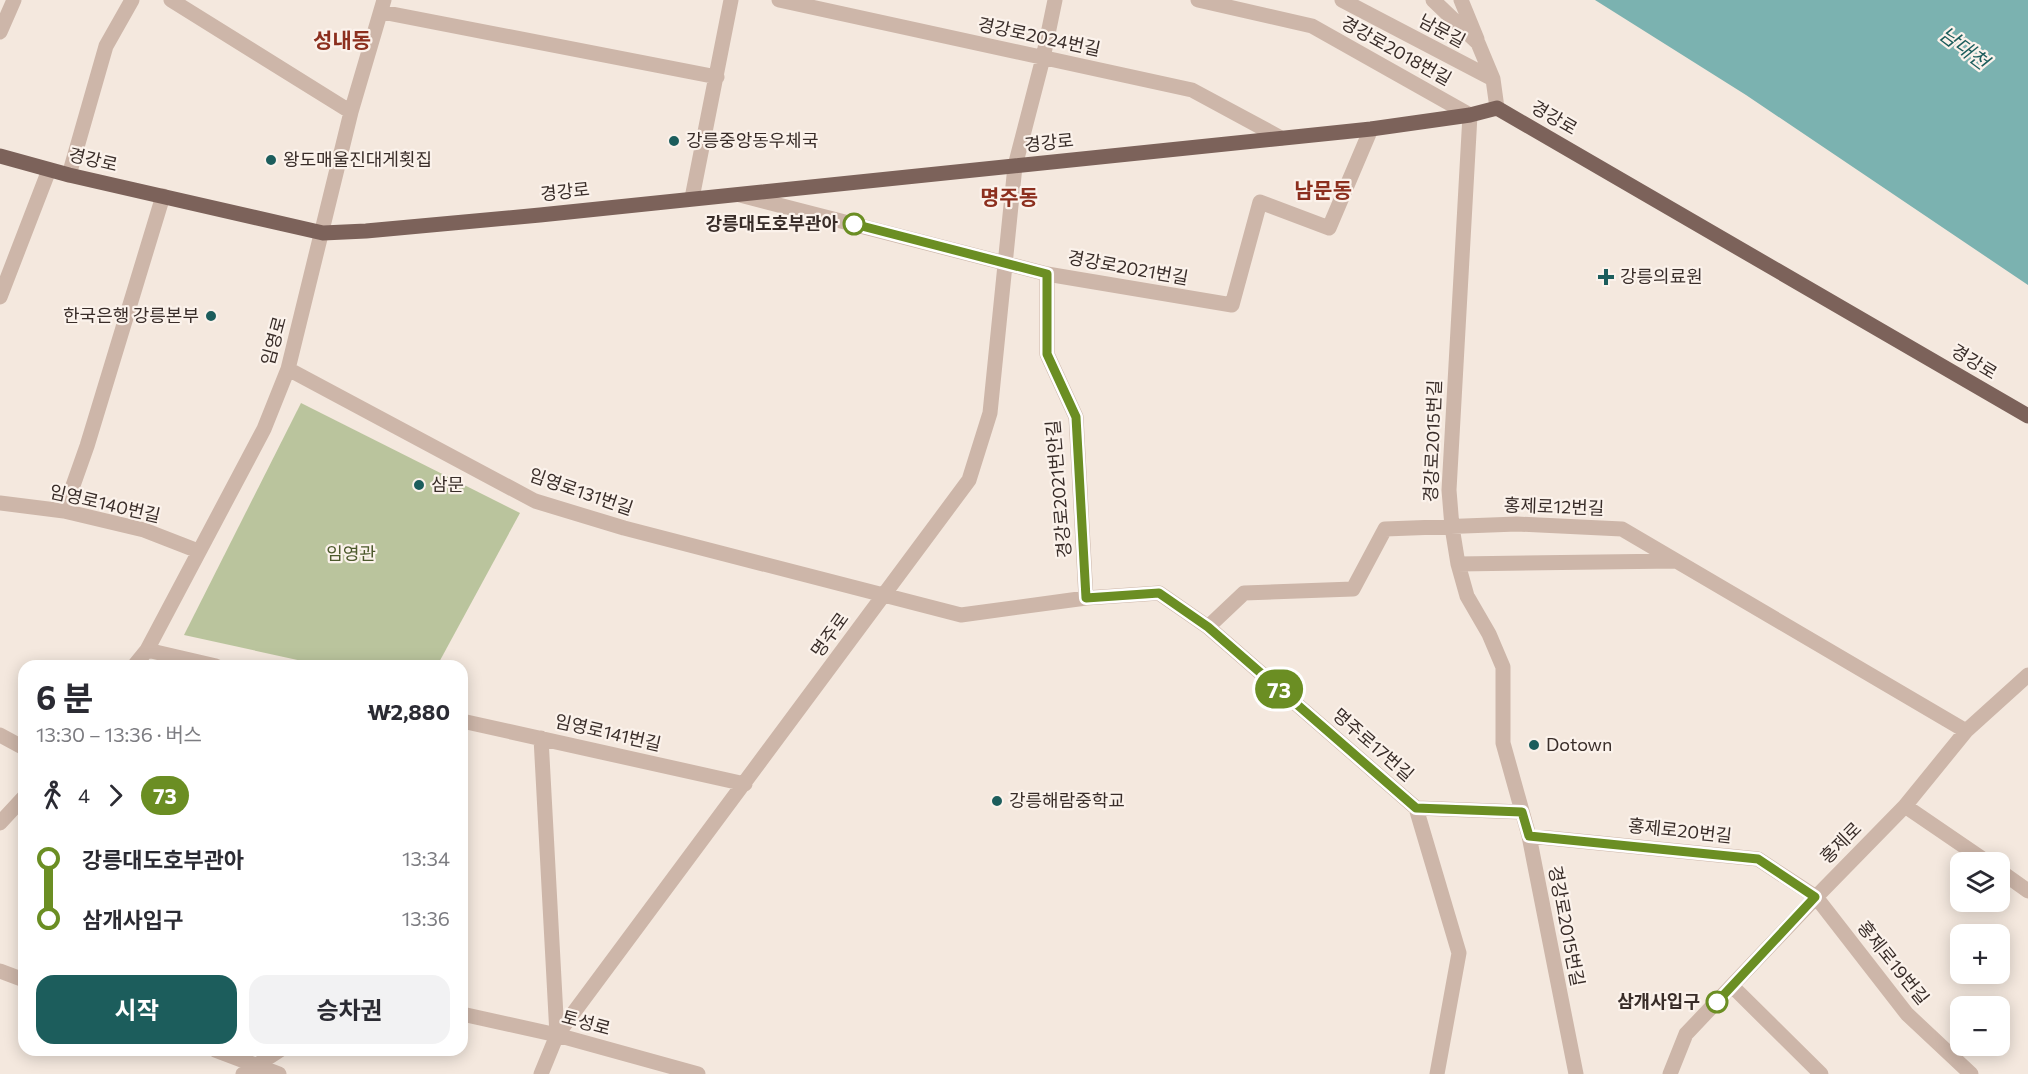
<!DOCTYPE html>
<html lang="ko">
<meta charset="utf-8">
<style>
body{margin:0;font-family:Commissioner,"Noto Sans KR",sans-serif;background:#f2f2f3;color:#2b2b33;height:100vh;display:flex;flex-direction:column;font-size:22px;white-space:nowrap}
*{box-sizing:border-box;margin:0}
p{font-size:20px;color:#7c7c81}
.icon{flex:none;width:33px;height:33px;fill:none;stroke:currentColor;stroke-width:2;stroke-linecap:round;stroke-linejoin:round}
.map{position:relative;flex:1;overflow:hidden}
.side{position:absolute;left:18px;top:660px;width:450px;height:396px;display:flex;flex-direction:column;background:#fff;border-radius:18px;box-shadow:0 3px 15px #0003}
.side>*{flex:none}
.badge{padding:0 12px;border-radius:20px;font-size:21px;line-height:39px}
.fabs{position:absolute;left:1950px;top:852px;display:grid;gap:12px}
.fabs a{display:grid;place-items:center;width:60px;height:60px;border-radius:12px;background:#fff;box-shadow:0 3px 15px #0003;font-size:30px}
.map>.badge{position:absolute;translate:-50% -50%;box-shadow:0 0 0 3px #fff}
.legs{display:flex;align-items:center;gap:9px;height:66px;padding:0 18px;font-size:20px}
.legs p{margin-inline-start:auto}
.summary{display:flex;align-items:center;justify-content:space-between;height:102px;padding:0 18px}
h1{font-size:33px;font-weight:700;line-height:45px}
.primary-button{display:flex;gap:12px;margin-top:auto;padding:12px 18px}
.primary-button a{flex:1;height:69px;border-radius:18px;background:#1c5d5c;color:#fff;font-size:24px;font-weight:700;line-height:69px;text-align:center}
.primary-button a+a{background:#f2f2f3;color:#2b2b33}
ul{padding:0 18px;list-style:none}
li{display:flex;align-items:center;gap:21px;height:60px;font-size:22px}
li i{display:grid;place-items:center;width:9px;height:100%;margin:0 8px;background:currentColor}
li i::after{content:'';width:15px;height:15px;margin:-8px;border:4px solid;border-radius:50%;background:#fff}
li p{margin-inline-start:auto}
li:first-child i{background:linear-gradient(#0000 50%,currentColor 0)}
li:last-child i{background:linear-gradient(currentColor 50%,#0000 0)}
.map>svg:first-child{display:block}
.green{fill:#bac49d}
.water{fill:#7bb2b0}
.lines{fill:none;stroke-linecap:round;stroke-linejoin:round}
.minor{stroke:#cdb6a9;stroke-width:15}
.major{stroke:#7c625a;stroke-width:15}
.line-1-casing{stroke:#fff;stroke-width:14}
.line-1{stroke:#6b8e23;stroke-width:9}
.poi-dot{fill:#1c5d5c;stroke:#fbf2eb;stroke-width:2}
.stop-1-dot{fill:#fff;stroke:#6b8e23;stroke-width:3}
.labels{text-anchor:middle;stroke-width:4.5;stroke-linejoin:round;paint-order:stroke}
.street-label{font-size:18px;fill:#392d29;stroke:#fbf2eb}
.poi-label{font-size:18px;fill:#392d29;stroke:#fbf2eb;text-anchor:start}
.stop-label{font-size:18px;font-weight:bold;fill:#392d29;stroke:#fbf2eb;text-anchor:end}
.park-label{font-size:18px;fill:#4c592c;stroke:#fbf2eb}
.water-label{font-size:20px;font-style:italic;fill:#1c5d5c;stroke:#fbf2eb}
.quarter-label{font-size:21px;font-weight:bold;fill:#8c2f1e;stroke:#fbf2eb}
</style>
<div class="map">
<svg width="2028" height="1074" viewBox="0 0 2028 1074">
<rect width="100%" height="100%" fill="#f4e8de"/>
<!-- green -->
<path class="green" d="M301 403 520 513 437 666H325L184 635Z"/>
<!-- water -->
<path class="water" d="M1595 0H2028V285L1746 95Z"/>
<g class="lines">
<!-- minor -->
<path class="minor" d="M171 0 351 112
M779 0 1192 90 1281 138
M1198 0 1312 26 1470 115 1449 490 1452 527 1458 564 1467 596 1489 634 1503 667V743L1529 836 1576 1074
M1342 0 1493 79
M1433 0 1478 43 1493 79 1497 108
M1461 0 1477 39
M382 12 717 77
M0 32 14 0
M69 175 106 46 132 0
M740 195 1047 274 1232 305 1260 202 1329 228 1371 129
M692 198 731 0
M1047 274V354L1076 417 1086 598
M0 297 49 170
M288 369 535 501 624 528 961 615 1086 598 1159 593 1208 627 1416 808 1522 812
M0 503 64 511 144 530 198 551
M64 511 87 446 163 196
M1458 564 1675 561
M1208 627 1244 593 1353 589 1385 529 1517 524 1622 529 1966 731
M147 650 216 666
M134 666 147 650 264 429 288 369 351 112 384 0
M462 721 745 784
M0 735 24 748
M541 738 557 1035
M1905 806 1987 862
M1416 808 1459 953 1437 1074
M0 823 24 797
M1529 836 1758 859 1816 897 1907 1014 1971 1074
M2000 871 2028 891
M0 971 24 980
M1732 986 1821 1074
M462 1014 557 1035 698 1074
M215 1050 279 1074
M243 1074 280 1050
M541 1074 557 1035 969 480 990 413 1015 166 1043 58 1055 0
M1670 1074 1686 1034 1816 897 1905 806 1966 731 2028 675"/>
<!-- major -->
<path class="major" d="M0 156 69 175 323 233 366 231 540 215 1371 129 1470 115 1497 108 2028 416"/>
</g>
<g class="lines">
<defs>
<path id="line-1" d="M854 224 1047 274V354L1076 417 1086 598 1159 593 1208 627 1416 808 1522 812 1529 836 1758 859 1815 897 1717 1002"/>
</defs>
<!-- line-1 casing -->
<use href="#line-1" class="line-1-casing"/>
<!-- line-1 -->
<use href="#line-1" class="line-1"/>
</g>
<!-- markers -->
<g class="poi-dot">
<circle cx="674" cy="141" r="6"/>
<circle cx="271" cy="160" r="6"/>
<path d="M1603 268h6v6h6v6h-6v6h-6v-6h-6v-6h6z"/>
<circle cx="211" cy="316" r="6"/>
<circle cx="419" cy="485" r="6"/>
<circle cx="1534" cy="745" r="6"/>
<circle cx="997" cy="801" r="6"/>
</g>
<g class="stop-1-dot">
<circle cx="854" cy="224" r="10"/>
<circle cx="1717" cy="1002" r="10"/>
</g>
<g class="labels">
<!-- street labels -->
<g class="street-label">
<text transform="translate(1442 31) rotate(28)" y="6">남문길</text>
<text transform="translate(1039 37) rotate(12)" y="6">경강로2024번길</text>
<text transform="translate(1396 51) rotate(29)" y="6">경강로2018번길</text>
<text transform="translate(1554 118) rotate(30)" y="6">경강로</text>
<text transform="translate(1049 143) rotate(-6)" y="6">경강로</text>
<text transform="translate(93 160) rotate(13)" y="6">경강로</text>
<text transform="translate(565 192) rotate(-6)" y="6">경강로</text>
<text transform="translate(1128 268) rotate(10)" y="6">경강로2021번길</text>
<text transform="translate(274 341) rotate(-75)" y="6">임영로</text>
<text transform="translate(1974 362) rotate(31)" y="6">경강로</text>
<text transform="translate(1433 441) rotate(-88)" y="6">경강로2015번길</text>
<text transform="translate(1059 489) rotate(-95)" y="6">경강로2021번안길</text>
<text transform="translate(581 492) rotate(19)" y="6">임영로131번길</text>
<text transform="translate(105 504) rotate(13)" y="6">임영로140번길</text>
<text transform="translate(1554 507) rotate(2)" y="6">홍제로12번길</text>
<text transform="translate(830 635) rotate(-54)" y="6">명주로</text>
<text transform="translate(608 733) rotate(13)" y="6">임영로141번길</text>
<text transform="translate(1373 745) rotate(41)" y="6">명주로17번길</text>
<text transform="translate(1680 831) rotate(6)" y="6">홍제로20번길</text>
<text transform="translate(1841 843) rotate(-45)" y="6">홍제로</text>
<text transform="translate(1566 926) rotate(79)" y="6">경강로2015번길</text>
<text transform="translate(1893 963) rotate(51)" y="6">홍제로19번길</text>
<text transform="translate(586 1023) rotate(15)" y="6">토성로</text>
</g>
<!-- poi labels -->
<g class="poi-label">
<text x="686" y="147">강릉중앙동우체국</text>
<text x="283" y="166">왕도매울진대게횟집</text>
<text x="1620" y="283">강릉의료원</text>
<text x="199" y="322" text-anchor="end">한국은행 강릉본부</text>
<text x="431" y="491">삼문</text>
<text x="1546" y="751">Dotown</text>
<text x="1009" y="807">강릉해람중학교</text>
</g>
<!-- stop labels -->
<g class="stop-label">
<text x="838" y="230">강릉대도호부관아</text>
<text x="1700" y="1008">삼개사입구</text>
</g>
<!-- park labels -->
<g class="park-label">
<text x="351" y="560">임영관</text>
</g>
<!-- water labels -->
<g class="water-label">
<text transform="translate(1964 48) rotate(37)" y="7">남대천</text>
</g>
<!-- quarter labels -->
<g class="quarter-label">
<text x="342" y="48">성내동</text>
<text x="1323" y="198">남문동</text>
<text x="1009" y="205">명주동</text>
</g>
</g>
</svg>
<div class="fabs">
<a><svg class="icon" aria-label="layers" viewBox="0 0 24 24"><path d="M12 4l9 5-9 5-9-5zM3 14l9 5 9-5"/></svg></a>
<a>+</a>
<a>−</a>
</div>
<b class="badge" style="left:1279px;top:689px;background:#6b8e23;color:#fff">73</b>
<section class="side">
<div class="summary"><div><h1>6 분</h1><p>13:30 – 13:36 · 버스</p></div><b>₩2,880</b></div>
<div class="legs"><svg class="icon" aria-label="walk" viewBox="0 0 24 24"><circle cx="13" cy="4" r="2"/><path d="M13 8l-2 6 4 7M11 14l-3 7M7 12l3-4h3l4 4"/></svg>4<svg class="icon" aria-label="forward" viewBox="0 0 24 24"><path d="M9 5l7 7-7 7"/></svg><b class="badge" style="background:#6b8e23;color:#fff">73</b></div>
<ul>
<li><i style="color:#6b8e23"></i><b>강릉대도호부관아</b><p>13:34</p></li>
<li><i style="color:#6b8e23"></i><b>삼개사입구</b><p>13:36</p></li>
</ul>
<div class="primary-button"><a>시작</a><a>승차권</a></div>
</section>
</div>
